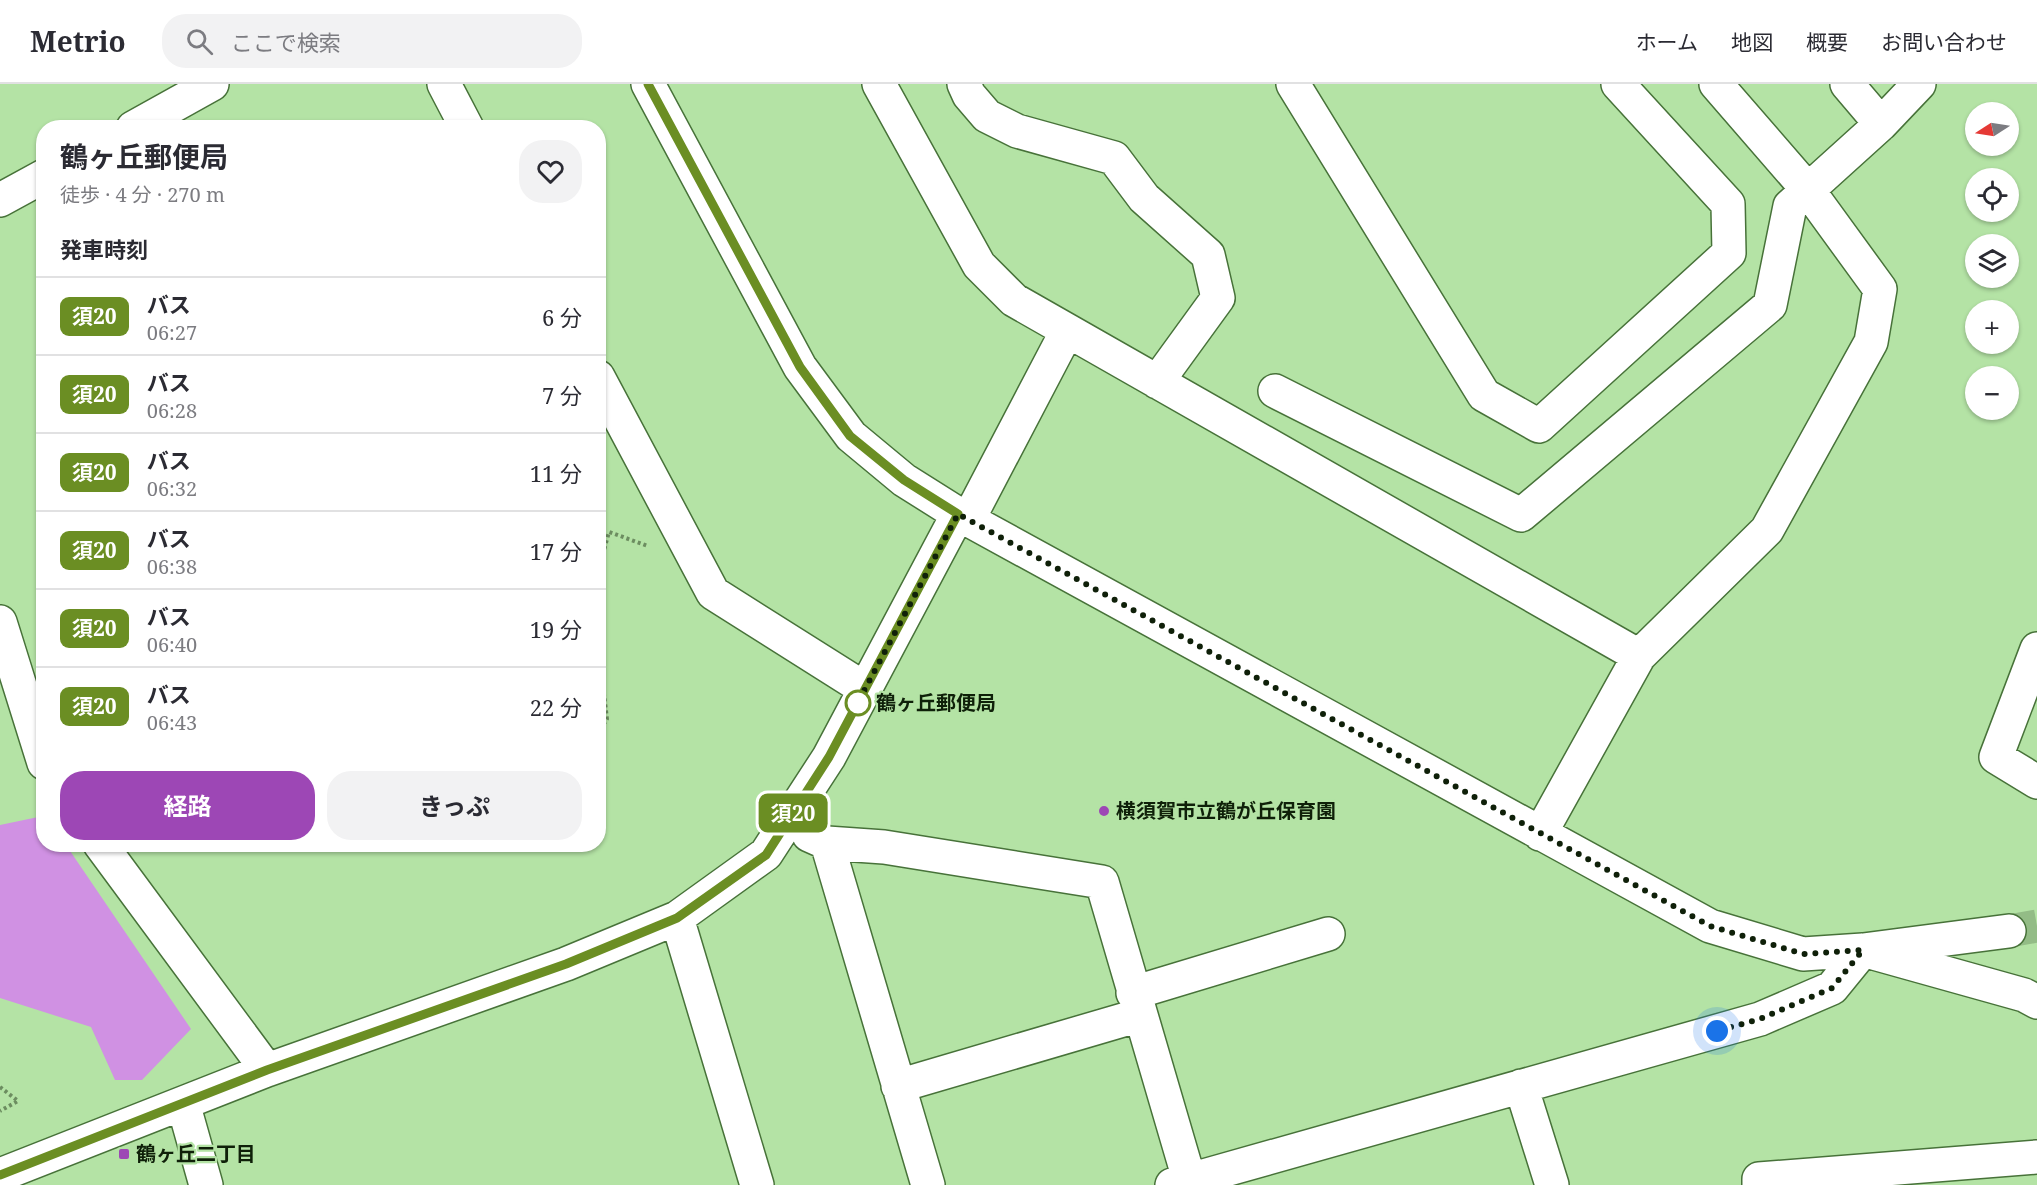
<!DOCTYPE html>
<html lang="ja">
<meta charset="utf-8">
<style>
body{margin:0;font-family:"Noto Serif","Noto Sans JP",serif;background:#f2f2f3;color:#2b2b33;height:100vh;display:flex;flex-direction:column;font-size:22px;white-space:nowrap}
*{box-sizing:border-box;margin:0}
p{font-size:20px;color:#7c7c81}
.icon{flex:none;width:33px;height:33px;fill:none;stroke:currentColor;stroke-width:2;stroke-linecap:round;stroke-linejoin:round}
.map{position:relative;flex:1;overflow:hidden}
.sheet{position:absolute;left:36px;top:36px;width:570px;height:732px;display:flex;flex-direction:column;background:#fff;border-radius:24px;box-shadow:0 2px 4px #0004}
.sheet>*{flex:none}
.badge{padding:0 12px;border-radius:9px;font-size:21px;line-height:39px}
.needle{width:39px;rotate:258deg}
.buttons{position:absolute;left:1965px;top:18px;display:grid;gap:12px}
.buttons a{display:grid;place-items:center;width:54px;height:54px;border-radius:50%;background:#fff;box-shadow:0 2px 4px #0004;font-size:30px}
.you{position:absolute;width:30px;height:30px;margin:-15px;border:4px solid #fff;border-radius:50%;background:#1a73e8;box-shadow:0 0 0 9px #1a73e833}
.map>.badge{position:absolute;translate:-50% -50%;box-shadow:0 0 0 3px #fff}
h2{padding:0 24px;font-size:22px;line-height:54px}
.round{display:grid;place-items:center;flex:none;width:63px;height:63px;border-radius:24px;background:#f2f2f3}
.overview{display:flex;align-items:center;justify-content:space-between;height:102px;padding:0 24px}
h1{font-size:28px;font-weight:700;line-height:45px}
.primary-button{display:flex;gap:12px;margin-top:auto;padding:12px 24px}
.primary-button a{flex:1;height:69px;border-radius:24px;background:#9d47b5;color:#fff;font-size:24px;font-weight:700;line-height:69px;text-align:center}
.primary-button a+a{background:#f2f2f3;color:#2b2b33}
ul{padding:0;list-style:none}
li{display:flex;align-items:center;gap:18px;height:78px;padding:0 24px;border-top:2px solid #e1e1e2}
li div{flex:1}
li b{display:block;font-size:22px}
li em{font-style:normal}
li .badge{min-width:66px;font-weight:700;text-align:center}
header{display:flex;align-items:center;gap:36px;box-sizing:border-box;height:84px;padding:0 30px;background:#fff;border-bottom:2px solid #e1e1e2}
header strong{font-size:28px}
nav{display:flex;gap:33px;margin-inline-start:auto;font-size:21px}
.search{width:420px;height:54px;background:#f2f2f3;display:flex;align-items:center;gap:15px;box-sizing:border-box;padding:0 21px;border-radius:24px;color:#7c7c81;font-size:22px}
.map>svg:first-child{display:block}
.green{fill:#d091e3}
.lines{fill:none;stroke-linecap:round;stroke-linejoin:round}
.minor-tunnel{stroke:#93bc86;stroke-width:33;stroke-dasharray:33 16;stroke-linecap:butt}
.minor-casing{stroke:#477239;stroke-width:36}
.path{stroke:#6c8d60;stroke-width:4;stroke-dasharray:3 3;stroke-linecap:butt}
.minor{stroke:#fff;stroke-width:33}
.line-casing{stroke:#fff;stroke-width:14}
.line{stroke:#6b8e23;stroke-width:9}
.walk{stroke:#0f2009;stroke-width:6;stroke-dasharray:0 10.8}
.stop-dot{fill:#fff;stroke:#6b8e23;stroke-width:3}
.poi-dot{fill:#9d47b5;stroke:#b4e3a5;stroke-width:2}
.labels{text-anchor:middle;stroke-width:4.5;stroke-linejoin:round;paint-order:stroke}
.stop-label{font-size:20px;font-weight:bold;fill:#0f2009;stroke:#b4e3a5;text-anchor:start}
.poi-label{font-size:20px;font-weight:bold;fill:#0f2009;stroke:#b4e3a5;text-anchor:start}
</style>
<header>
<strong>Metrio</strong>
<div class="search"><svg class="icon" aria-label="search" viewBox="0 0 24 24"><circle cx="10" cy="10" r="6"/><path d="M15 15l6 6"/></svg>ここで検索</div>
<nav><a>ホーム</a><a>地図</a><a>概要</a><a>お問い合わせ</a></nav>
</header>
<div class="map">
<svg width="2037" height="1101" viewBox="0 0 2037 1101">
<rect width="100%" height="100%" fill="#b4e3a5"/>
<!-- green -->
<path class="green" d="M43 732 44 760 66 761 191 945 142 996H115L91 943 0 914V741Z"/>
<g class="lines">
<!-- minor-tunnel -->
<path class="minor-tunnel" d="M2009 847 2037 842"/>
<defs>
<path id="minor" d="M444 0 467 44
M648 0 800 283 851 352 904 396 958 430 1710 842 1803 870 1863 866 2009 847
M879 0 979 181 1014 216 1639 572
M964 0 969 11 987 32 1017 47 1114 74 1144 114 1208 171 1218 214 1157 298
M1293 0 1484 311 1539 342 1729 169 1728 120 1618 0
M1847 0 1881 40
M133 44 212 0
M0 116 44 92
M598 293 713 509 865 605
M1275 307 1521 431 1770 221 1790 122 1808 106 1716 0
M968 436 1067 247
M0 538 44 679
M2037 565 1996 673 2037 698
M1540 750 1639 572 1767 446 1871 258 1880 205 1808 106 1881 40 1919 0
M809 751 827 759 928 1101
M827 759 884 763 1102 798 1189 1095
M100 760 267 986
M677 834 757 1101
M1133 909 1328 850
M898 1002 1140 931
M1521 1002 1552 1101
M183 1019 206 1101
M0 1091 267 986 566 880 677 834 766 770 829 673 958 430
M1172 1101 1760 935 1832 904 1863 866 2024 911 2037 918
M1759 1101V1095L2037 1073"/>
</defs>
<!-- minor casing -->
<use href="#minor" class="minor-casing"/>
<!-- path -->
<path class="path" d="M598 488 609 448 648 462
M598 561 607 635 598 649
M0 1003 18 1017 0 1027"/>
<!-- minor -->
<use href="#minor" class="minor"/>
</g>
<g class="lines">
<defs>
<path id="line" d="M0 1091 267 986 566 880 677 834 766 771 829 673 958 430 904 396 850 352 800 283 648 0"/>
</defs>
<!-- line casing -->
<use href="#line" class="line-casing"/>
<!-- line -->
<use href="#line" class="line"/>
<!-- walk -->
<path class="walk" d="M858 619 856 622 958 430 1710 842 1803 870 1863 866 1832 904 1760 935 1717 947"/>
</g>
<!-- markers -->
<circle class="stop-dot" cx="858" cy="619" r="12"/>
<g class="poi-dot">
<circle cx="1104" cy="727" r="6"/>
<rect x="118" y="1064" width="12" height="12" rx="3"/>
</g>
<g class="labels">
<!-- stop labels -->
<g class="stop-label">
<text x="876" y="626">鶴ヶ丘郵便局</text>
</g>
<!-- poi labels -->
<g class="poi-label">
<text x="1116" y="734">横須賀市立鶴が丘保育園</text>
<text x="136" y="1077">鶴ヶ丘二丁目</text>
</g>
</g>
</svg>
<div class="buttons">
<a><svg class="needle" viewBox="-14 -14 28 28"><path d="M0-13l5 13h-10z" fill="#e53935"/><path d="M0 13l5-13h-10z" fill="#7c7c81"/></svg></a>
<a><svg class="icon" aria-label="locate" viewBox="0 0 24 24"><circle cx="12" cy="12" r="6"/><path d="M12 2v4M12 18v4M2 12h4M18 12h4"/></svg></a>
<a><svg class="icon" aria-label="layers" viewBox="0 0 24 24"><path d="M12 4l9 5-9 5-9-5zM3 14l9 5 9-5"/></svg></a>
<a>+</a>
<a>−</a>
</div>
<div class="you" style="left:1717px;top:947px"></div>
<b class="badge" style="left:793px;top:729px;background:#6b8e23;color:#fff">須20</b>
<section class="sheet">
<div class="overview"><div><h1>鶴ヶ丘郵便局</h1><p>徒歩 · 4 分 · 270 m</p></div><a class="round"><svg class="icon" aria-label="heart" viewBox="0 0 24 24"><path d="M12 20l-8-8c-3-5 5-10 8-4 3-6 11-1 8 4z"/></svg></a></div>
<h2>発車時刻</h2>
<ul>
<li><span class="badge" style="background:#6b8e23;color:#fff">須20</span><div><b>バス</b><p>06:27</p></div><em>6 分</em></li>
<li><span class="badge" style="background:#6b8e23;color:#fff">須20</span><div><b>バス</b><p>06:28</p></div><em>7 分</em></li>
<li><span class="badge" style="background:#6b8e23;color:#fff">須20</span><div><b>バス</b><p>06:32</p></div><em>11 分</em></li>
<li><span class="badge" style="background:#6b8e23;color:#fff">須20</span><div><b>バス</b><p>06:38</p></div><em>17 分</em></li>
<li><span class="badge" style="background:#6b8e23;color:#fff">須20</span><div><b>バス</b><p>06:40</p></div><em>19 分</em></li>
<li><span class="badge" style="background:#6b8e23;color:#fff">須20</span><div><b>バス</b><p>06:43</p></div><em>22 分</em></li>
</ul>
<div class="primary-button"><a>経路</a><a>きっぷ</a></div>
</section>
</div>
